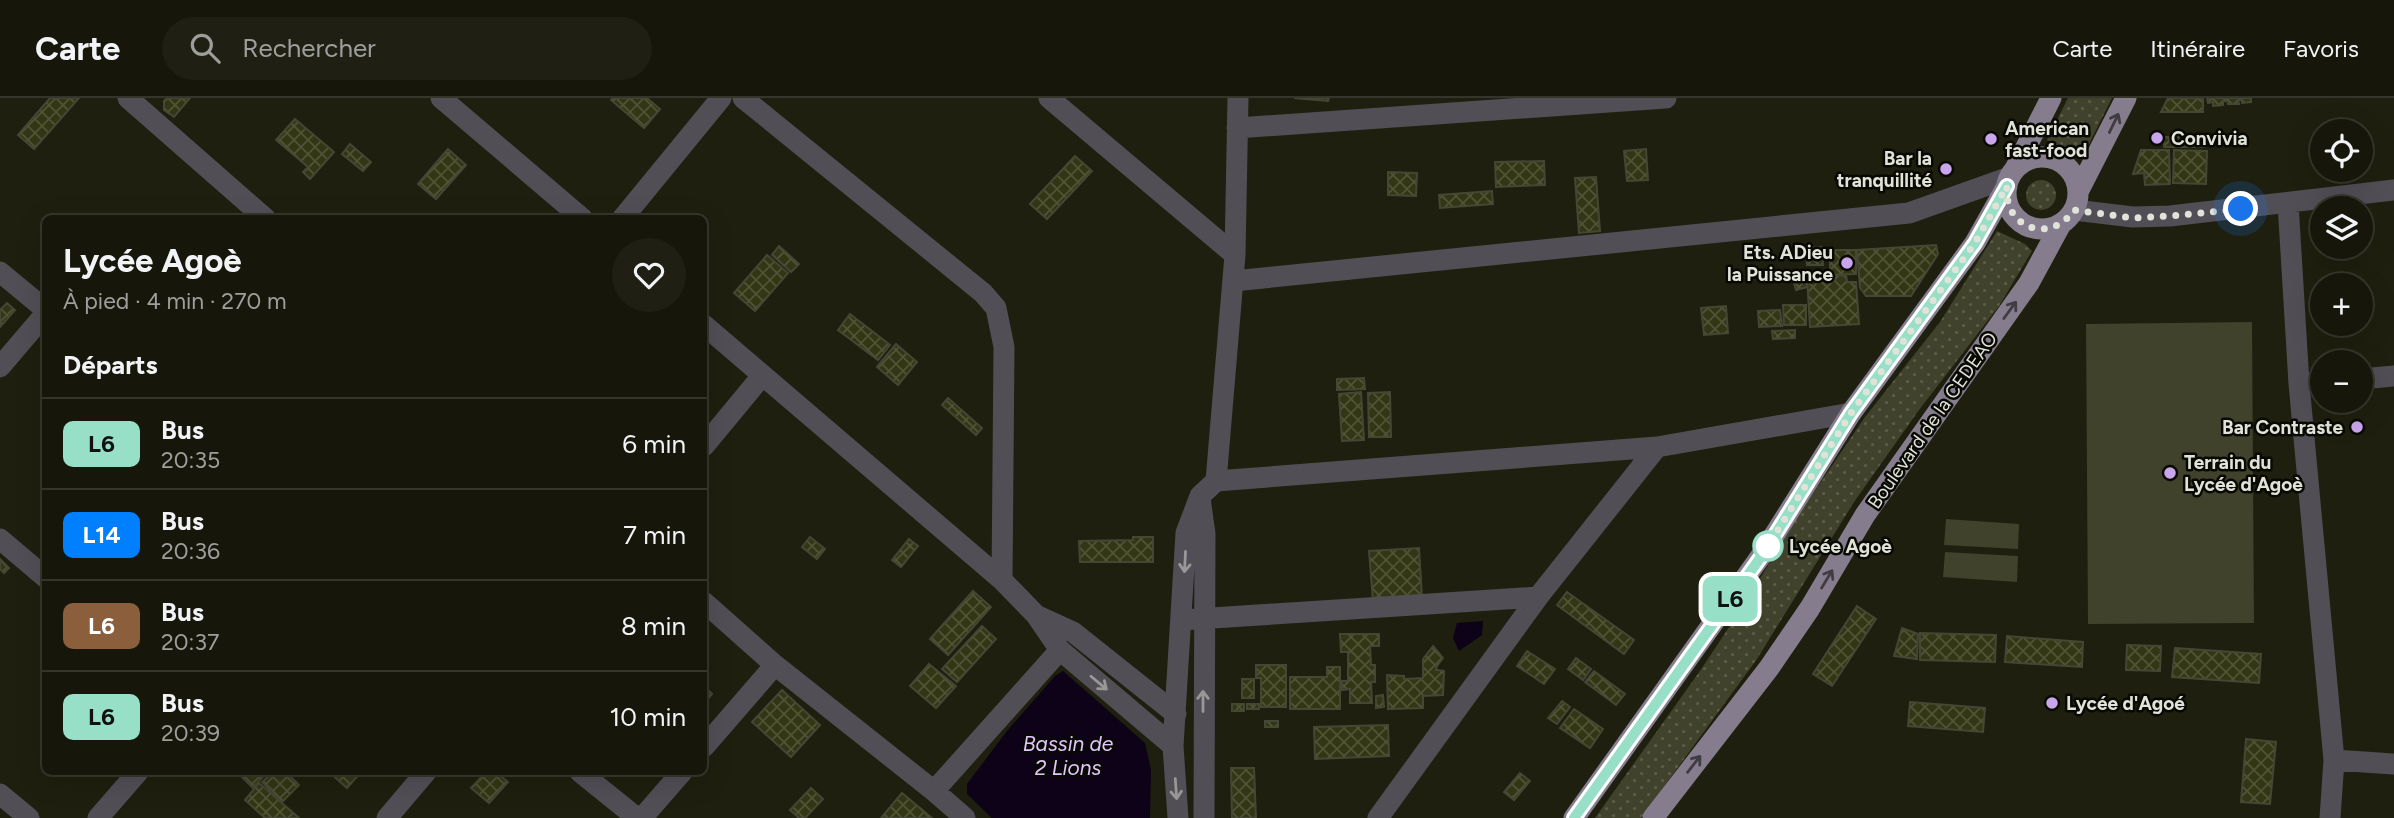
<!DOCTYPE html>
<html lang="fr">
<meta charset="utf-8">
<style>
body{margin:0;font-family:Figtree,sans-serif;background:#1f2013;color:#f1f3f6;height:100vh;display:flex;flex-direction:column;font-size:26px;white-space:nowrap}
*{box-sizing:border-box;margin:0}
p{font-size:23px;color:#9e9f9c}
.icon{flex:none;width:38px;height:38px;fill:none;stroke:currentColor;stroke-width:2;stroke-linecap:round;stroke-linejoin:round}
.map{position:relative;flex:1;overflow:hidden}
.side{position:absolute;left:42px;top:117px;width:665px;height:560px;display:flex;flex-direction:column;background:#16170a;border-radius:10px;box-shadow:0 7px 28px #0002,0 0 0 2px #35362b}
.side>*{flex:none}
.badge{padding:0 14px;border-radius:10px;font-size:24px;line-height:46px}
.tools{position:absolute;left:2310px;top:21px;display:grid;gap:14px}
.tools a{display:grid;place-items:center;width:63px;height:63px;border-radius:50%;background:#16170a;box-shadow:0 7px 28px #0002,0 0 0 2px #35362b;font-size:35px}
.you{position:absolute;width:35px;height:35px;margin:-18px;border:5px solid #fff;border-radius:50%;background:#1a73e8;box-shadow:0 0 0 10px #1a73e833}
.map>.badge{position:absolute;translate:-50% -50%;box-shadow:0 0 0 4px #fff}
h2{padding:0 21px;font-size:26px;line-height:63px}
.round{display:grid;place-items:center;flex:none;width:74px;height:74px;border-radius:37px;background:#1f2013}
.summary{display:flex;align-items:center;justify-content:space-between;height:119px;padding:0 21px}
h1{font-size:33px;font-weight:700;line-height:52px}
ul{padding:0;list-style:none}
li{display:flex;align-items:center;gap:21px;height:91px;padding:0 21px;border-top:2px solid #35362b}
li div{flex:1}
li b{display:block;font-size:26px}
li em{font-style:normal}
li .badge{min-width:77px;font-weight:700;text-align:center}
header{display:flex;align-items:center;gap:42px;box-sizing:border-box;height:98px;padding:0 35px;background:#16170a;border-bottom:2px solid #35362b}
header strong{font-size:33px}
nav{display:flex;gap:38px;margin-inline-start:auto;font-size:24px}
.search{width:490px;height:63px;background:#1f2013;display:flex;align-items:center;gap:18px;box-sizing:border-box;padding:0 24px;border-radius:38px;color:#9e9f9c;font-size:26px}
.map>svg:first-child{display:block}
.grass{fill:#40422b}
.garden{fill:url(#garden-dots)}
.water{fill:#0d0218}
.building{fill:url(#building-cross-hatch);stroke:#454735;stroke-width:2}
.lines{fill:none;stroke-linecap:round;stroke-linejoin:round}
.street{stroke:#514e56;stroke-width:21}
.primary{stroke:#857d8e;stroke-width:21}
.oneway{stroke:#403d42}
.oneway2{stroke:#999897}
.line-casing{stroke:#fff;stroke-width:16}
.line{stroke:#97dfc6;stroke-width:10}
.walk{stroke:#e1e3d8;stroke-width:7;stroke-dasharray:0 12.6}
.poi-dot{fill:#c9a5ee;stroke:#080903;stroke-width:2.5}
.stop-dot{fill:#fff;stroke:#97dfc6;stroke-width:3.5}
.labels{text-anchor:middle;stroke-width:5;stroke-linejoin:round;paint-order:stroke}
.poi-label{font-size:19px;font-weight:bold;fill:#e1e3d8;stroke:#080903;text-anchor:start}
.street-label{font-size:19px;fill:#e1e3d8;stroke:#080903}
.stop-label{font-size:19px;font-weight:bold;fill:#e1e3d8;stroke:#080903;text-anchor:start}
.water-label{font-size:21px;font-style:italic;fill:#e0c5fe;stroke:#080903}
</style>
<header>
<strong>Carte</strong>
<div class="search"><svg class="icon" aria-label="search" viewBox="0 0 24 24"><circle cx="10" cy="10" r="6"/><path d="M15 15l6 6"/></svg>Rechercher</div>
<nav><a>Carte</a><a>Itinéraire</a><a>Favoris</a></nav>
</header>
<div class="map">
<svg width="2394" height="720" viewBox="0 0 2394 720">
<defs>
<pattern id="garden-dots" width="8" height="8" patternUnits="userSpaceOnUse" patternTransform="scale(1.75)"><rect width="8" height="8" fill="#40422b"/><path d="M2 2h.1M6 6h.1" fill="none" stroke="#5b5d49" stroke-width="1.8" stroke-linecap="round"/></pattern>
<pattern id="building-cross-hatch" width="8" height="8" patternUnits="userSpaceOnUse" patternTransform="scale(1.75)"><rect width="8" height="8" fill="#333614"/><path d="M0 0l8 8M0 8l8-8" fill="none" stroke="#505335"/></pattern>
</defs>
<rect width="100%" height="100%" fill="#1e1f0e"/>
<!-- grass -->
<path class="grass" d="M2252 224 2254 525 2088 526 2086 226Z
M1946 421 2019 426 2018 451 1944 447Z
M1945 454 2018 458 2017 484 1943 479Z"/>
<!-- garden -->
<path class="garden" d="M2068 0H2112L2081 62 2047 42Z
M2026 97a15 15 0 1 1 30 0a15 15 0 1 1-30 0Z
M1997 133 2025 146 2032 153 1999 208 1919 312 1854 404 1757 561 1641 720H1595L1702 570 1747 502 1797 419 1865 319 1940 224Z"/>
<!-- water -->
<path class="water" d="M1483 523 1482 537 1459 553 1453 540 1457 525Z
M1063 573 1145 645 1151 672 1150 720H992L967 696V686L1007 633 1055 578Z"/>
<!-- building -->
<path class="building" d="M50 0H79L34 51 18 37Z
M167 0H190L174 19 164 12V3Z
M613 0H647L660 11 644 30 611 2Z
M1294 0H1329L1328 3Z
M2168 0H2203V14H2161Z
M2207 0H2251V4L2242 5V2H2238L2239 6H2228L2227 3H2223V7L2213 8V4L2208 5Z
M295 21 334 54 310 81 303 74 308 69 276 42Z
M2164 39H2205V49H2164Z
M350 46 371 64 363 73 342 56Z
M448 51 466 67 436 101 418 86Z
M1646 51 1648 82 1627 83 1624 53Z
M2141 52H2169L2170 86 2145 87 2144 75 2133 76Z
M2174 52 2207 53 2206 86 2173 85Z
M1075 58 1092 73 1047 121 1030 106Z
M1544 63 1545 87 1496 89 1495 64Z
M1388 74 1417 75 1416 98 1388 97Z
M1596 79 1600 133 1579 135 1575 80Z
M1492 93 1493 106 1440 110 1439 97Z
M1936 147 1938 156 1911 198H1866L1860 190 1857 152Z
M779 148 799 166 791 174 772 157Z
M1822 149 1823 167H1807L1806 150Z
M1830 152H1856V176L1830 177Z
M767 157 788 175 755 213 734 195Z
M1846 177 1847 184H1856L1859 226 1810 229 1807 179Z
M1804 179 1807 189 1796 192 1793 182Z
M7 205 15 212 0 229V212Z
M1783 207H1806V227H1784Z
M1726 208 1728 235 1704 237 1701 210Z
M1780 212 1782 228 1759 229 1758 213Z
M850 216 890 247 878 262 838 232Z
M1795 232V240L1773 241 1772 233Z
M896 246 917 264 898 287 877 269Z
M1364 280 1365 291 1337 292V281Z
M1361 294 1364 342 1342 343 1339 296Z
M1390 294 1391 339H1369L1368 295Z
M948 300 982 330 976 337 942 307Z
M810 439 825 451 817 461 802 449Z
M1133 439H1153V464H1080L1079 443 1133 442Z
M909 441 918 448 901 469 892 462Z
M1419 450 1422 500 1373 503 1369 453Z
M0 461 9 470 4 475 0 471Z
M973 493 991 509 948 557 930 541Z
M1567 494 1634 542 1624 556 1557 507Z
M1857 508 1876 521 1832 588 1813 576Z
M982 528 996 541 957 584 942 571Z
M1902 530 1918 536 1917 561 1894 558Z
M1920 535 1996 537 1995 564 1920 562Z
M1340 536H1379V548H1370L1371 567H1375V584H1371L1372 605H1350V591L1342 592V583H1348V554H1341Z
M2007 538 2083 544 2082 569 2005 564Z
M2127 547 2161 548 2160 573 2126 572Z
M1433 548 1443 560 1437 568 1436 572 1444 573 1443 597 1423 598V610L1388 611 1387 577 1404 578V581L1423 580V561Z
M2175 550 2261 556 2259 585 2172 579Z
M1527 553 1555 571 1544 586 1517 568Z
M1576 560 1591 571 1583 582 1568 571Z
M929 566 956 588 936 610 910 588Z
M1256 567H1286V609H1261V580H1256Z
M1327 569H1340V611H1290V579H1327Z
M1594 573 1625 596 1616 607 1585 584Z
M1242 581H1254V600H1242Z
M704 588 712 596 704 605Z
M782 592 820 627 791 659 752 624Z
M1383 597 1384 609 1376 610V598Z
M1562 603 1570 609 1557 626 1548 620Z
M1910 604 1985 610 1983 634 1908 628Z
M1232 606H1244V613H1232Z
M1247 606H1259V611H1247Z
M1574 611 1603 631 1590 650 1560 630Z
M1265 623H1278V629H1265Z
M1388 627 1389 658 1315 661 1314 629Z
M2246 641 2276 644 2270 706 2241 704Z
M1231 670H1254L1256 720H1232Z
M237 674H267L253 690Z
M273 674H286L299 687 282 704 262 684Z
M329 674H361L347 690Z
M486 674H496L508 684 489 705 471 690Z
M1520 675 1530 683 1514 702 1504 694Z
M259 685 299 720H265L245 702Z
M811 690 823 701 805 720H799L790 712Z
M902 695 932 720H881Z"/>
<g class="lines">
<!-- street -->
<path class="street" d="M128 0 266 121
M441 0 583 121
M743 0 983 195 996 210 1004 249 1002 482
M1049 0 1235 157
M1237 30 1666 0
M2288 105 2299 286 2334 662 2330 720
M2074 112 2133 119 2170 118 2394 92
M622 121 721 0
M0 174 46 212
M1233 183 1909 115 2010 79
M704 227 1002 482 1036 517 1060 552 1173 648
M0 269 46 215
M2361 281 2394 278
M2299 286 2322 284
M704 348 762 278
M1216 383 1657 349 1851 315
M1200 400 1205 436 1204 720
M0 441 46 480
M704 504 775 567 934 693 965 720
M1038 518 1073 534 1176 616
M1181 522 1538 499
M704 649 775 567
M2334 662 2394 666
M580 674 637 720
M934 693 1060 552
M0 696 29 720
M98 720 138 674
M387 720 426 674
M642 720 682 674
M1178 720 1173 648 1186 435 1200 398 1216 383 1235 157 1238 0
M1378 720 1538 499 1657 349"/>
<!-- primary -->
<path class="primary" d="M2006 95a36 36 0 1 1 72 0a36 36 0 1 1-72 0Z
M2015 71 2051 0
M2078 94 2126 0
M1574 720 1763 455 1851 315 1975 145 2007 88
M1653 720 1769 570 1810 510 1865 417 2029 185 2061 126"/>
</g>
<!-- one-way arrows -->
<defs><path id="oneway-shaft" d="M-6 0H5M1.5-3L5.5 0L1.5 3" fill="none" stroke-width="1.6" stroke-linecap="round" stroke-linejoin="round" transform="scale(1.75)"/></defs>
<g class="oneway">
<use href="#oneway-shaft" transform="translate(2114 25) rotate(-64)"/>
<use href="#oneway-shaft" transform="translate(2010 212) rotate(-54)"/>
<use href="#oneway-shaft" transform="translate(1827 481) rotate(-59)"/>
<use href="#oneway-shaft" transform="translate(1694 666) rotate(-52)"/>
</g>
<g class="oneway2">
<use href="#oneway-shaft" transform="translate(1185 464) rotate(93)"/>
<use href="#oneway-shaft" transform="translate(1099 585) rotate(40)"/>
<use href="#oneway-shaft" transform="translate(1203 603) rotate(-90)"/>
<use href="#oneway-shaft" transform="translate(1176 691) rotate(86)"/>
</g>
<g class="lines">
<defs>
<path id="line" d="M1574 720 1763 456 1851 315 1975 145 2007 88"/>
</defs>
<!-- line casing -->
<use href="#line" class="line-casing"/>
<!-- line -->
<use href="#line" class="line"/>
<!-- walk -->
<path class="walk" d="M1768 448 1763 456 1851 315 1975 145 2007 88C2003 130 2050 147 2074 112L2133 120 2170 118 2241 111"/>
</g>
<!-- markers -->
<g class="poi-dot">
<circle cx="2157" cy="40" r="7"/>
<circle cx="1991" cy="41" r="7"/>
<circle cx="1946" cy="71" r="7"/>
<circle cx="1847" cy="165" r="7"/>
<circle cx="2357" cy="329" r="7"/>
<circle cx="2170" cy="375" r="7"/>
<circle cx="2052" cy="605" r="7"/>
</g>
<circle class="stop-dot" cx="1768" cy="448" r="14"/>
<g class="labels">
<!-- poi labels -->
<g class="poi-label">
<text x="2005" y="37">American<tspan x="2005" dy="22">fast-food</tspan></text>
<text x="2171" y="47">Convivia</text>
<text x="1932" y="67" text-anchor="end">Bar la<tspan x="1932" dy="22">tranquillité</tspan></text>
<text x="1833" y="161" text-anchor="end">Ets. ADieu<tspan x="1833" dy="22">la Puissance</tspan></text>
<text x="2343" y="336" text-anchor="end">Bar Contraste</text>
<text x="2184" y="371">Terrain du<tspan x="2184" dy="22">Lycée d'Agoè</tspan></text>
<text x="2066" y="612">Lycée d'Agoé</text>
</g>
<!-- street labels -->
<g class="street-label">
<text transform="translate(1932 322) rotate(-55)" y="7">Boulevard de la CEDEAO</text>
</g>
<!-- stop labels -->
<g class="stop-label">
<text x="1789" y="455">Lycée Agoè</text>
</g>
<!-- water labels -->
<g class="water-label">
<text x="1068" y="653">Bassin de<tspan x="1068" dy="24">2 Lions</tspan></text>
</g>
</g>
</svg>
<div class="tools">
<a><svg class="icon" aria-label="locate" viewBox="0 0 24 24"><circle cx="12" cy="12" r="6"/><path d="M12 2v4M12 18v4M2 12h4M18 12h4"/></svg></a>
<a><svg class="icon" aria-label="layers" viewBox="0 0 24 24"><path d="M12 4l9 5-9 5-9-5zM3 14l9 5 9-5"/></svg></a>
<a>+</a>
<a>−</a>
</div>
<div class="you" style="left:2241px;top:111px"></div>
<b class="badge" style="left:1730px;top:501px;background:#97dfc6;color:#111">L6</b>
<section class="side">
<div class="summary"><div><h1>Lycée Agoè</h1><p>À pied · 4 min · 270 m</p></div><a class="round"><svg class="icon" aria-label="heart" viewBox="0 0 24 24"><path d="M12 20l-8-8c-3-5 5-10 8-4 3-6 11-1 8 4z"/></svg></a></div>
<h2>Départs</h2>
<ul>
<li><span class="badge" style="background:#97dfc6;color:#111">L6</span><div><b>Bus</b><p>20:35</p></div><em>6 min</em></li>
<li><span class="badge" style="background:#007fff;color:#fff">L14</span><div><b>Bus</b><p>20:36</p></div><em>7 min</em></li>
<li><span class="badge" style="background:#8b5e3c;color:#fff">L6</span><div><b>Bus</b><p>20:37</p></div><em>8 min</em></li>
<li><span class="badge" style="background:#97dfc6;color:#111">L6</span><div><b>Bus</b><p>20:39</p></div><em>10 min</em></li>
</ul>
</section>
</div>
